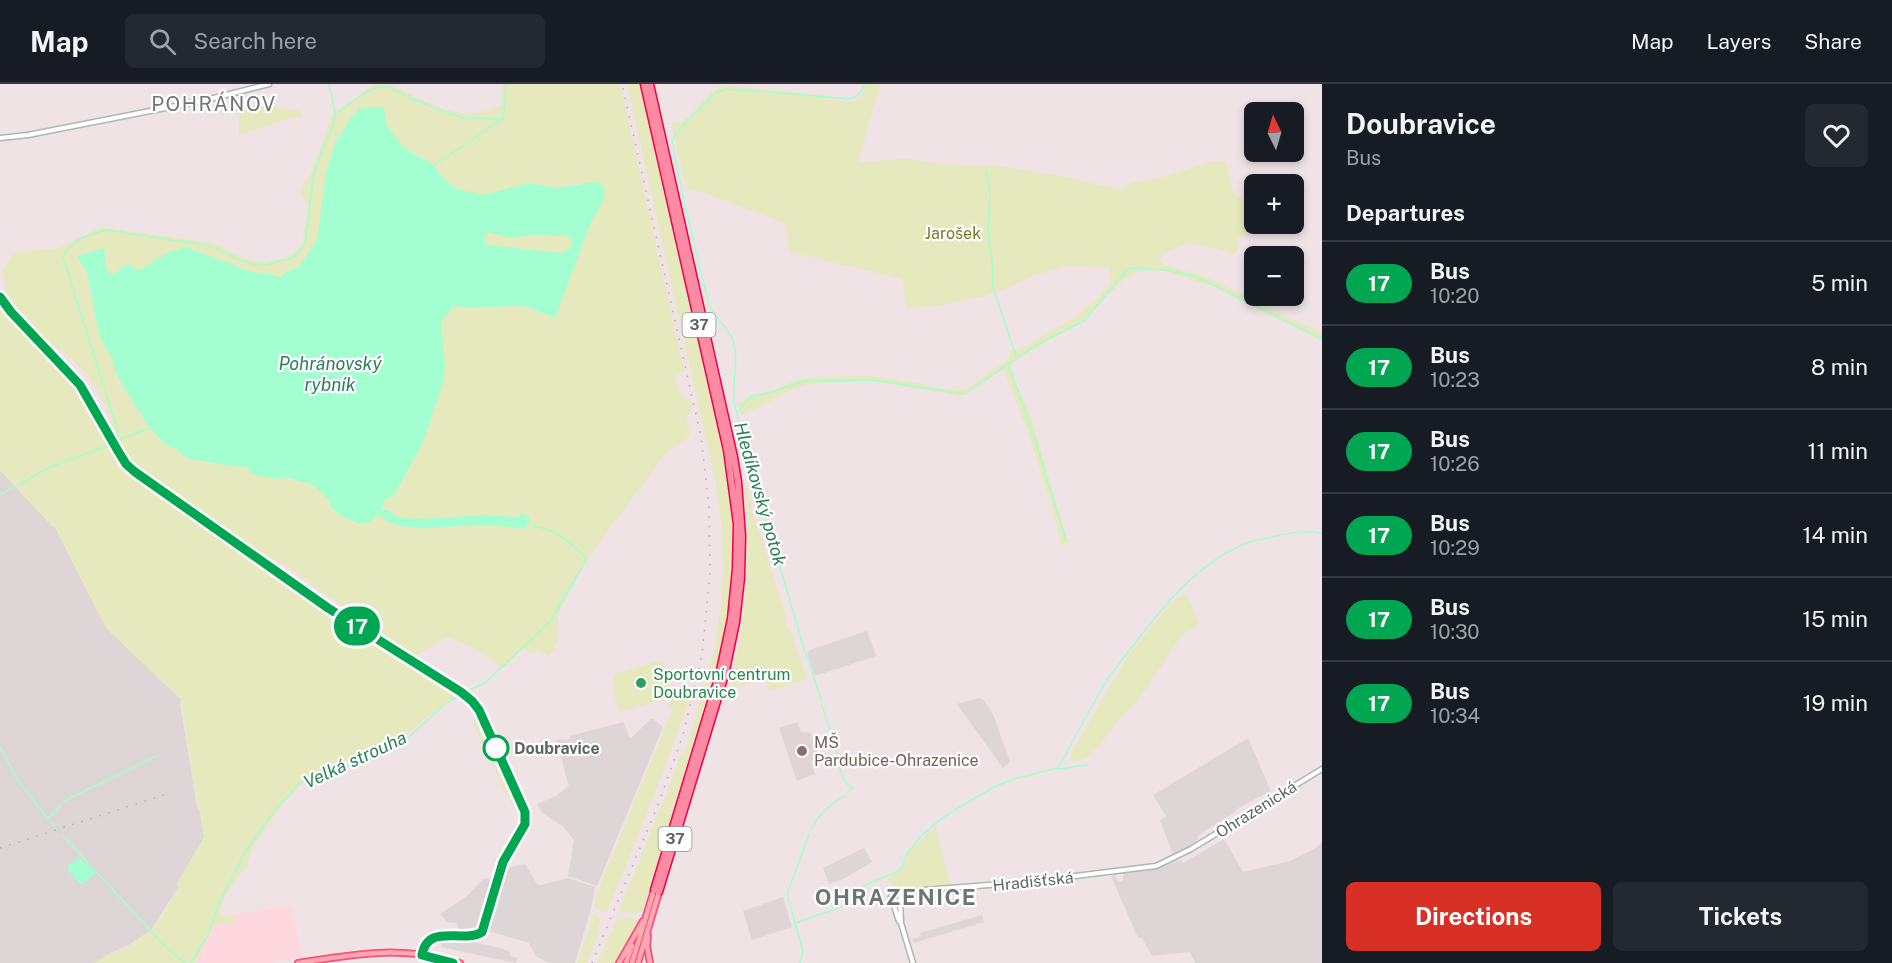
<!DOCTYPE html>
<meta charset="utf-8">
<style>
body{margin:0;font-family:"Public Sans",sans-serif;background:#242831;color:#f1f3f6;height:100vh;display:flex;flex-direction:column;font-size:22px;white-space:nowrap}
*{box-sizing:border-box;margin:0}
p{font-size:20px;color:#9ea1a6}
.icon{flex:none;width:33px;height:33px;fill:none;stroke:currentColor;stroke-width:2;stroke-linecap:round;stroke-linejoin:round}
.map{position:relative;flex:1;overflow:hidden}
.details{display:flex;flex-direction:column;background:#171b24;width:570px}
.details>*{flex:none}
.badge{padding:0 12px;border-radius:20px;font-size:21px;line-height:39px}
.needle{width:39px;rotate:355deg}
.buttons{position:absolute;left:1244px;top:18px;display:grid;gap:12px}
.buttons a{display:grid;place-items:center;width:60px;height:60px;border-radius:9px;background:#171b24;box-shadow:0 3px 9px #0003;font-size:30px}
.map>.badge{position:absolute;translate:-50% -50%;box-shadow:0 0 0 3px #fff}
h2{padding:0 24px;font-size:22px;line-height:54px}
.round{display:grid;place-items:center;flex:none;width:63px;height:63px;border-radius:9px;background:#242831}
.headline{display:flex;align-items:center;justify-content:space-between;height:102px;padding:0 24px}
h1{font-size:28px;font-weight:700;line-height:45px}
.button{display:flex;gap:12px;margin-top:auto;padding:12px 24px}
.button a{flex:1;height:69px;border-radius:9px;background:#d93025;color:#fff;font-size:24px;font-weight:700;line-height:69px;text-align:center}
.button a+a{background:#242831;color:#f1f3f6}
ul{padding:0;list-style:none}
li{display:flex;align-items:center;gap:18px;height:84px;padding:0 24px;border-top:2px solid #363941}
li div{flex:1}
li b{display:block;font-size:22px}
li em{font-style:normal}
li .badge{min-width:66px;font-weight:700;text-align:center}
header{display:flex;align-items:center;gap:36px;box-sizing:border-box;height:84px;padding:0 30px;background:#171b24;border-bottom:2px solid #363941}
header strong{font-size:28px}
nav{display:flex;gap:33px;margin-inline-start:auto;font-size:21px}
.search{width:420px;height:54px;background:#242831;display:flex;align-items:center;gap:15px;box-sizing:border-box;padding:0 21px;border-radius:9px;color:#9ea1a6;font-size:22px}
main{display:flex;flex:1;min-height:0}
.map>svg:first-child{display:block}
.commercial{fill:#ffd8df}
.industrial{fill:#ddd5d6}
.education{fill:#e1d4d6}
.green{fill:#e6e8bd;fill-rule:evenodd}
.water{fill:#a3ffcf;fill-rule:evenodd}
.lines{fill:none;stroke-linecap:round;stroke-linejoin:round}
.stream{stroke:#a3ffcf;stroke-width:1.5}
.secondary-casing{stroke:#adb7b4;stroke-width:7}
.primary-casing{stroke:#fa5079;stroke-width:8}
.highway-casing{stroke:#f20042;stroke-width:9}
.secondary{stroke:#fff;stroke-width:4}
.primary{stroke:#ffa8b2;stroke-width:4.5}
.highway{stroke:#ff8aa3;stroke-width:6}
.rail{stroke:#aeb0af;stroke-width:1.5;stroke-dasharray:1.5 8;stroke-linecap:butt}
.line-casing{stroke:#fff;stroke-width:14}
.line{stroke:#00a651;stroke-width:9}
.leisure-dot{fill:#2e9e5b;stroke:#fff;stroke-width:2}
.stop-dot{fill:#fff;stroke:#00a651;stroke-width:3}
.education-dot{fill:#8d6e63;stroke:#fff;stroke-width:2}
.labels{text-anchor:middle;stroke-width:4.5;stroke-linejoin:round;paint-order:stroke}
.shield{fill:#fff;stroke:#8c9390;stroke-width:1.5}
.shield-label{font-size:15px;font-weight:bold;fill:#5b6561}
.park-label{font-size:16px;fill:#747a2c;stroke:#fff}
.leisure-label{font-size:16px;fill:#27864d;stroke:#fff;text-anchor:start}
.education-label{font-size:16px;fill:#785e54;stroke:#fff;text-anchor:start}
.stop-label{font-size:16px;font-weight:bold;fill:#5b6561;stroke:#fff;text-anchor:start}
.street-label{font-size:16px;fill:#5b6561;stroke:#fff}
.water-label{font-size:18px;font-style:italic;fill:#2b805a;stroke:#fff}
.quarter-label{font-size:20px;letter-spacing:1.5px;fill:#6c7772;stroke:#fff}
.district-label{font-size:22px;font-weight:bold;letter-spacing:1.5px;fill:#6c7772;stroke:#fff}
</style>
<header>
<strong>Map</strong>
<div class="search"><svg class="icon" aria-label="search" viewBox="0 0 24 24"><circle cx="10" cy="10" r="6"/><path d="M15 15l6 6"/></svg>Search here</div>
<nav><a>Map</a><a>Layers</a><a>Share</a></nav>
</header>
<main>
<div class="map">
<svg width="1322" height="879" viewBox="0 0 1322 879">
<rect width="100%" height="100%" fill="#efe3e5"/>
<!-- commercial -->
<path class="commercial" d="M291 821 303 873 270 879H195L213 842 237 838 233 831Z"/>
<!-- industrial -->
<path class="industrial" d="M0 386 52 442 55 443 106 544 182 616 180 618 197 723 200 728 204 753 177 800 179 802 151 846 129 861 113 868 94 879H0Z
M867 547 876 572 815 592 807 569 810 566Z
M979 614 983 615 993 630 1010 678 1003 684 957 620Z
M652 634 663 643 597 802 568 792 574 756 563 742 542 729 537 720 556 712 569 702 556 656 560 655 565 656 569 655 571 652 623 638 630 655Z
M1248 654 1271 707 1236 725 1235 728 1197 752 1198 755 1194 760 1173 770 1160 736 1166 732 1153 711Z
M1224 755 1243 788 1290 777 1316 764 1322 758V879H1195L1190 868 1152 872 1142 854H1138L1111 792 1115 791 1118 798H1122L1124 789 1150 786 1181 776 1183 779Z
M864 764 872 778 843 795 829 800 823 784Z
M525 780 537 800 542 801 568 794 595 803 591 824 575 879H549L536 872 529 859 488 847 489 843 487 842 504 785Z
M488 794 495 796 481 842 475 846 460 845 457 843V839L447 838 443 833H442L440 830 466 813 483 795Z
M982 831 984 838 913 859 912 855 921 853 920 849Z
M455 854 500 864 510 868V872L517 874 516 879 441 863 442 856Z"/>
<!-- education -->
<path class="education" d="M797 638 801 648 811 649 818 669 815 676 811 677 815 690 797 697 779 644Z
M783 813 792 843 752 856 743 827Z"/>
<!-- green -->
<path class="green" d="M378 0C390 0 397 4 408 9 440 25 466 39 501 21L503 0H620L684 287 675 292 680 311 691 316 693 324 686 333 690 352 666 369 586 476 558 530V557L554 562 556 564 548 572 537 567 528 570 525 562 503 584 472 563 447 553 413 573 395 557 348 526 287 483 225 448 138 387 129 379 109 346 111 335 106 323 88 291 61 266 59 267C43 253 15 228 5 210L7 208C0 183 1 189 14 169L60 164 99 144H106L214 159 244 174 252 176 266 178 282 175 292 170 302 160 308 123 300 105 310 92 334 27 339 26 367 5ZM370 23 386 30V40L404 64 423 73 438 87 445 96 457 105 483 111 530 100 555 104 582 99 602 120 591 138 559 220 558 228H538L528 223 520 222 466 224 457 222 451 224 441 239 443 266V299L423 359 403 396 384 416 382 424 388 425 397 433 420 435 484 431 518 433 524 445H515L509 442 471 440 415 444 402 443 377 429 370 438 359 440 339 431 332 424 329 416 315 403 308 399 287 394 274 395 252 390 249 383C234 380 205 381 191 375 182 371 177 361 166 361L150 344 123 302 116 289 112 272 99 250 87 189 77 172 103 164 107 186 113 191 126 181 130 180 134 185 140 186 186 163 251 188 270 190 280 193 288 187 299 183 317 156 326 89 334 61 350 35 359 26Z
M627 0H640L723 367 731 417 733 466 730 516 719 575 643 826C637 832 626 830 619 826L670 701 681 670 686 666 715 564 721 520 723 489 722 444 716 400Z
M866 0H880L858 78 906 75 944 80 997 82 1067 93 1102 102 1123 105 1132 99 1163 93 1212 77 1226 78C1230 87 1229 104 1236 111 1239 115 1244 115 1248 119L1251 149 1238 155 1237 168 1232 170 1220 165 1187 159 1164 170 1158 177 1162 180 1204 192 1247 213 1259 216 1269 224 1322 249V257L1214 203 1166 187 1148 186 1138 188 1124 195 1080 238 1014 277 1011 284 1012 291 1031 333 1067 455 1068 458 1064 462 1060 458 1057 441 1028 348 1004 286H1001L960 312 873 297 822 299 806 301 789 307 742 332 738 320 754 310 770 308 796 296 817 293 869 292 922 300 945 306H965L1006 277 1010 272V267L1020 265 1066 239 1096 217 1111 199 1109 184 1065 182 1035 191 1010 203 989 211 941 221 908 225 905 220 903 196C875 187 846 182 818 175 808 173 800 169 790 170L785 139 705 109 692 105 687 107 671 39C694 43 703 2 728 2L820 11 830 13 828 16 843 17 847 19 862 13Z
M249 22H268L300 27 302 33H294L239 51V28Z
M488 148 509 154 535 151 568 152 572 157 570 165 562 169 498 164 487 162 484 155Z
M0 218 5 226 78 303 118 374 134 392 328 528 459 609 392 661 331 682 325 690 314 694 299 702 275 729 271 737 253 762 247 782 231 802 224 815 219 831 223 833 233 831 237 838 213 842 195 879H94C112 868 136 861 151 846 161 835 171 815 179 802L177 800 204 753 200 728 197 723 181 614 178 613 106 544 55 443 52 442 0 386Z
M746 397 753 430 785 529 788 546 791 548 806 592 805 596 769 607 765 596C755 597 737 604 729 601 748 535 752 467 744 399Z
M1186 509 1199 540 1181 552 1146 605 1133 622 1125 628 1099 662 1086 674 1073 678 1070 674 1072 668 1127 573 1167 524 1178 513Z
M663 576 672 609 666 615 619 628 614 609 613 590Z
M681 611 689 616 660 697 607 828 596 825 594 821 603 793 673 625 666 622 673 613Z
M475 636 482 638 498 674V677L491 680 473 639Z
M499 679 501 683H500C501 689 503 691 506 695 514 705 525 726 523 737L502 704 494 682Z
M936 742 950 802 929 804 926 802C915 808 901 805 890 799L887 794 901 786 910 767Z
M594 829 600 835 597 846 599 847 587 879H577Z
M618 834H632L638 839 637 845 616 879H597Z"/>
<!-- water -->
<path class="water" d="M370 23H383L386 30V40L404 64 431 79 445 96 457 105 483 111 530 99 555 104 596 98 601 100 605 106 602 120 591 138 555 234 528 223 520 222 466 224 457 222 451 224 441 239 445 281 443 299 423 359 394 411 385 416 382 424 385 426 387 425 397 433 420 435 484 431 518 433 522 429 529 433V439L525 445C512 444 501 441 487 441 456 440 399 454 378 430L370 438 359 440 339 431 332 424 329 416 315 403 308 399 287 394 274 395 251 390 249 383 231 382 189 375 175 364 166 361 150 344 123 302 116 289 112 272 106 266 99 250 87 189 77 172 104 164 107 186 113 191 126 181 130 180 134 185 140 186 168 168 186 163 251 188 270 190 280 193 288 187 299 183 317 156 326 89 334 61 350 35 359 25ZM488 148 509 154 535 151 568 152 572 157 570 165 562 169 487 161 484 155Z
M79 774 96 789 84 799 80 800 68 786V781Z"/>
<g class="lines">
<!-- stream -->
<path class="stream" d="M329 0 335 28
M770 8 849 15C858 13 861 9 865 0
M433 82 502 35 504 30 506 0
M986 88 990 106 988 149 992 176 993 204 1016 272
M1008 279 1035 356 1066 457
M737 329C728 305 741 279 733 256 728 242 714 235 710 222 702 197 697 171 691 146 684 116 677 86 672 56L676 49 715 9 726 5 766 8
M120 355 150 344
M20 400 50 383 107 362 118 355 117 344 63 173C70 156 90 150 107 146L211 162 237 175 252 180 267 181 294 173 305 160 314 88 333 41 335 30 363 10 378 3H389L415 16 462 34 502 35
M0 411 16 402
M805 568 739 343 737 329 750 313 772 308 804 297 872 296 965 310 1035 262 1084 237 1128 185 1133 184 1174 187 1199 194 1322 255
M806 570 821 616
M822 621 834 658
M0 663 17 695 48 735 61 720
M836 663C839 676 839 699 853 704L848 708
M1059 685 1087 681
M64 717 156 672
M52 739 56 744
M811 746C818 730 829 722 844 712
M62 751 165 862
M795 838 787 810 809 751
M167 864 185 879
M191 879 208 851 219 819 244 770 272 730 299 700 310 694 362 677 397 660 409 653 443 622 461 610 485 599 549 539 587 475C571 458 557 446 533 442
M800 879 803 867 795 839 844 822 865 801 897 788 902 783 906 771 920 753 942 734 958 724 994 703 1014 695 1058 684C1073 658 1087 630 1102 604 1110 591 1120 579 1129 567 1160 526 1200 475 1250 458 1257 456 1265 455 1272 453 1289 449 1305 446 1322 449"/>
<defs>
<path id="secondary" d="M0 54 28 51 206 16 269 0
M0 213 11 228 80 301 118 367 135 388 328 524 461 608 472 617 481 629 525 727 526 735 525 743 503 779 481 848C464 860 428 838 422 871
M898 808 1027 798 1156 782 1191 765 1322 685
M900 816 901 839 913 879
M893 817 896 818 900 816 901 813 899 809H893L891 813C894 821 896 829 899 837"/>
<path id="primary" d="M648 852 647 862 650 879
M298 879C356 870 401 861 460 879
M619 879 643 837
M626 879 632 862
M632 879 654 806
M638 879 659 808"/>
<path id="highway" d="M644 0 727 366 737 440 736 485 731 535 719 591 654 806
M650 0 734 373 738 398 742 452 741 494 736 538 725 591 659 808"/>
</defs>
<!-- secondary casing -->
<use href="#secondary" class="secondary-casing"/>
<!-- primary casing -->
<use href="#primary" class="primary-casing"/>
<!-- highway casing -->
<use href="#highway" class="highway-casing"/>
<!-- secondary -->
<use href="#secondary" class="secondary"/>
<!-- primary -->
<use href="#primary" class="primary"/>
<!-- highway -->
<use href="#highway" class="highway"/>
<!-- rail -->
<path class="rail" d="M0 764 170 709
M592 879 658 721 683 651 702 571 710 490 709 423 701 353 622 0"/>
</g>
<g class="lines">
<defs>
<path id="line" d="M0 213 11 228 80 301 118 367 126 380 135 388 328 524 461 608 472 617 479 626 525 728V740L503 778 482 848C464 860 428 838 422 871L453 879"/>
</defs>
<!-- line casing -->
<use href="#line" class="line-casing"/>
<!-- line -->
<use href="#line" class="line"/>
</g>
<!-- markers -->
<circle class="leisure-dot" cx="641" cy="599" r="6"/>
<circle class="stop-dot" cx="496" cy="664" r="12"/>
<circle class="education-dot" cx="802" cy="667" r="6"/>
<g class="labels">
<!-- shield labels -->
<g class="shield">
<rect x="682.5" y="229" width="33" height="24" rx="4.5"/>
<rect x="658.5" y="743" width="33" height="24" rx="4.5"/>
</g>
<g class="shield-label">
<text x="699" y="246">37</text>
<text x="675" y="760">37</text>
</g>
<!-- park labels -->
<g class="park-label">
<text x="953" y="155">Jarošek</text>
</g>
<!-- leisure labels -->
<g class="leisure-label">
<text x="653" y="596">Sportovní centrum<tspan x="653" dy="18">Doubravice</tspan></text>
</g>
<!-- education labels -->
<g class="education-label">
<text x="814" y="664">MŠ<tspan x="814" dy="18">Pardubice-Ohrazenice</tspan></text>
</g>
<!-- stop labels -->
<g class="stop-label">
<text x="514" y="670">Doubravice</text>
</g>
<!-- street labels -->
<g class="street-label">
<text transform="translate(1256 725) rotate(-32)" y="6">Ohrazenická</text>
<text transform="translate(1033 797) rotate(-6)" y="6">Hradišťská</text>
</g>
<!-- water labels -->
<g class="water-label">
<text x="330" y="286">Pohránovský<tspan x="330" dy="21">rybník</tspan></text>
<text transform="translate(760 410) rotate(74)" y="6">Hledíkovský potok</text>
<text transform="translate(355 676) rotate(-25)" y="6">Velká strouha</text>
</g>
<!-- quarter labels -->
<g class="quarter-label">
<text x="214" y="27">POHRÁNOV</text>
</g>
<!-- district labels -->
<g class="district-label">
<text x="896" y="821">OHRAZENICE</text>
</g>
</g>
</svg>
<div class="buttons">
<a><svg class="needle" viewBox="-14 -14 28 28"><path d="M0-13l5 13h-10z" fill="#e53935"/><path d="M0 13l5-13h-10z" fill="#9ea1a6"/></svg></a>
<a>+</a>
<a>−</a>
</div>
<b class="badge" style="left:357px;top:542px;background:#00a651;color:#fff">17</b>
</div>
<section class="details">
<div class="headline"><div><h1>Doubravice</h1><p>Bus</p></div><a class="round"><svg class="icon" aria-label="heart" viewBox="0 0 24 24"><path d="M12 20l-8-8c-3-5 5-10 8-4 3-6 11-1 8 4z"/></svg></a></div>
<h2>Departures</h2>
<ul>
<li><span class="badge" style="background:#00a651;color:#fff">17</span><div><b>Bus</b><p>10:20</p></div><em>5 min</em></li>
<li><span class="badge" style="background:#00a651;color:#fff">17</span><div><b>Bus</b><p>10:23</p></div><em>8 min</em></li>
<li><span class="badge" style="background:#00a651;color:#fff">17</span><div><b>Bus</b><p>10:26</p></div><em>11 min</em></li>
<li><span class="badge" style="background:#00a651;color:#fff">17</span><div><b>Bus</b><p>10:29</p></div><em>14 min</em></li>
<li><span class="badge" style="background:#00a651;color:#fff">17</span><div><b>Bus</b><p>10:30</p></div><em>15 min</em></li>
<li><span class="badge" style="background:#00a651;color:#fff">17</span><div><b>Bus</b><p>10:34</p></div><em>19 min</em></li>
</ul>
<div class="button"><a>Directions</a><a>Tickets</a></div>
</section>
</main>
